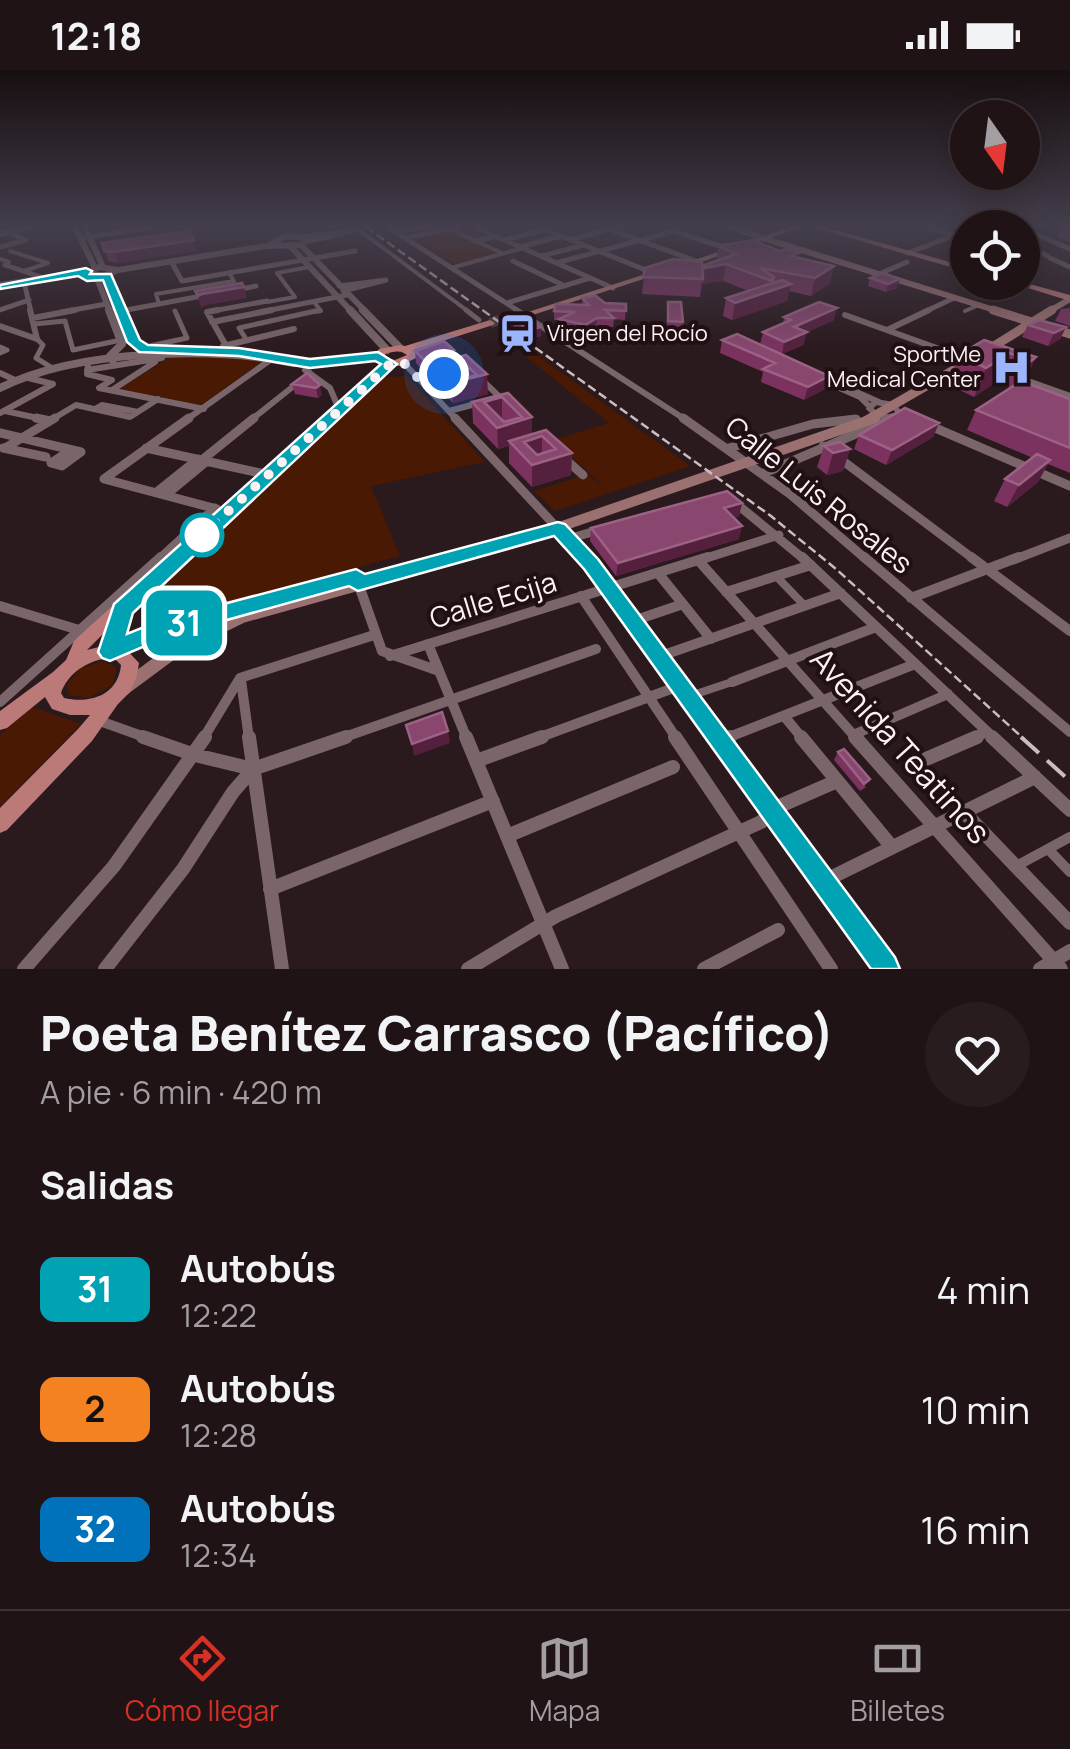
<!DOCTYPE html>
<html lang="es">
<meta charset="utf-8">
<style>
body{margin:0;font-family:Manrope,sans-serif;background:#281c1f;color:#f1f3f6;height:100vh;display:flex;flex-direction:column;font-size:38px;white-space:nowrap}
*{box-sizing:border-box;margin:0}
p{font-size:32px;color:#a29ea1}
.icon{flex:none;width:55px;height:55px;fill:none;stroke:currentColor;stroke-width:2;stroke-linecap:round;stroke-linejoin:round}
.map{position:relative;height:899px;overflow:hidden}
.side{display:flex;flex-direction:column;background:#201316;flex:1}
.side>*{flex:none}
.badge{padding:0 20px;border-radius:15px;font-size:35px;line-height:65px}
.needle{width:65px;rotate:166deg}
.controls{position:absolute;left:950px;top:30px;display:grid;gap:20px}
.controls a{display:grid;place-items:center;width:90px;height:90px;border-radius:50%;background:#201316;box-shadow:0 5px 25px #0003,0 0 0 2px #3d3235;font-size:50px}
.you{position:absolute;width:50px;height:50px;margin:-25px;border:8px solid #fff;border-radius:50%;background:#1a73e8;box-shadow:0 0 0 15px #1a73e833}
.map>.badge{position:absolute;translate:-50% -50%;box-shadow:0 0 0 5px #fff}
h2{padding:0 40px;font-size:38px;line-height:90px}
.round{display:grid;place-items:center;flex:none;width:105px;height:105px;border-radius:52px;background:#281c1f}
.overview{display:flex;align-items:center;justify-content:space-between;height:170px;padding:0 40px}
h1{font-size:48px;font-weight:800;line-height:75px}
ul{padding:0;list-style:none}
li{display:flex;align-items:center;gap:30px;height:120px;padding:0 40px}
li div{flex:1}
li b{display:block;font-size:38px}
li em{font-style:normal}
li .badge{min-width:110px;font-weight:700;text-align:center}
.status{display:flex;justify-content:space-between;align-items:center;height:70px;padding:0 50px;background:#201316;direction:ltr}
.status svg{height:28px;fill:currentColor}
.tab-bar{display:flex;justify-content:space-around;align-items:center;height:140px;border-top:2px solid #3d3235;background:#201316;font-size:28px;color:#a29ea1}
.tab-bar a{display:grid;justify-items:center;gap:5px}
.tab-bar .active{color:#d93025}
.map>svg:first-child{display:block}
.green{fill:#491903}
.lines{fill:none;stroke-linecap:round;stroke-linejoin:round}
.primary-tunnel{stroke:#4a393d;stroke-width:10;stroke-dasharray:10 5;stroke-linecap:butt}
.pedestrian-far3{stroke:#7a666a;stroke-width:4}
.pedestrian-far2{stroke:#7a666a;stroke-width:5}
.pedestrian-far1{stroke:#7a666a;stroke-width:8}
.pedestrian{stroke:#7a666a;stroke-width:10}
.minor-far4{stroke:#7a666a;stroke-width:5}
.minor-far3{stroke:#7a666a;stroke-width:6}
.minor-far2{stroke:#7a666a;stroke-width:9}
.minor-far1{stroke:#7a666a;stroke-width:10}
.minor{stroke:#7a666a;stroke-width:14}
.tertiary-far1{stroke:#7a666a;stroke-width:6}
.tertiary{stroke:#7a666a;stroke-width:8}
.secondary-far3{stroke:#9b7071;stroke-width:6}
.secondary-far2{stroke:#9b7071;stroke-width:9}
.secondary-far1{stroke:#9b7071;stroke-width:10}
.secondary{stroke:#9b7071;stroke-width:14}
.primary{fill:#bb7977;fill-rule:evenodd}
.rail-far1{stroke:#cabdbf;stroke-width:2.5;stroke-dasharray:9 4;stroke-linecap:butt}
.rail{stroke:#cabdbf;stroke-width:4;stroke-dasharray:24 11;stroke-linecap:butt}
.wall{fill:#7b325f}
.shaded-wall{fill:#55203e}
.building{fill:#89476f;stroke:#9b6284;stroke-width:2.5;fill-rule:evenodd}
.line{fill:#00a3b4;stroke:#fff;stroke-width:2.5}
.walk{stroke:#fdf1f3;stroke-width:10;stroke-dasharray:0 18}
.stop-dot{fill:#fff;stroke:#00a3b4;stroke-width:5}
.labels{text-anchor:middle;stroke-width:8;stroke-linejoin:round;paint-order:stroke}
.far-poi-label{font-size:22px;fill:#fdf1f3;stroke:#201014;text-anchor:start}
.street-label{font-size:28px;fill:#fdf1f3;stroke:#201014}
.near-street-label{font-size:32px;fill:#fdf1f3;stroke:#201014}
</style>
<div class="status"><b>12:18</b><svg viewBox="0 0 49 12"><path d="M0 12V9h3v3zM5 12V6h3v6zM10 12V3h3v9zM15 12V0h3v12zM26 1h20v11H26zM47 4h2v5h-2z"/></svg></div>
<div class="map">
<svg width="1070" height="899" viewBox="0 0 1070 899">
<rect width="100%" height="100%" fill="#2a191d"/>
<!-- green -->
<path class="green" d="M450 161 497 183 496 185 457 195 414 168Z
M536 284 690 396 555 441 534 421 587 404 604 417 554 370 609 353 525 286Z
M228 285 263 291 201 335 117 320 169 288Z
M407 306 485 392 371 416 400 486 159 551 155 540 144 532 385 307Z
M103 591 117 598 112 615 89 628 69 625 66 616 79 599Z
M30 636 81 654 0 737V665Z"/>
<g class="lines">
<!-- primary-tunnel -->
<path class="primary-tunnel" d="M490 253 505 248"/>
<!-- pedestrian-far3 -->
<path class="pedestrian-far3" d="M355 157 469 242
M449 159 502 183
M10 181 48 193 24 201
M0 189 9 192 5 195
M451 198 523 178
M267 232 295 227 277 203 309 197
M314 232 321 241 314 242
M159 234 156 224 234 211 229 203
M965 241 979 235"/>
<!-- pedestrian-far2 -->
<path class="pedestrian-far2" d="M466 240 479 250
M34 254 65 251 73 280 121 270
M37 269 43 275 36 288 54 299
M246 269 239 258 320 240
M0 277 7 280 0 283
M145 277 187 268 175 241"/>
<!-- pedestrian-far1 -->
<path class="pedestrian-far1" d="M776 506 804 535
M693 625 732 612"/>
<!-- pedestrian -->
<path class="pedestrian" d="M1048 779 1070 802
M1018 795 1070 767"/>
<!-- minor-far4 -->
<path class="minor-far4" d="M388 157 520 242
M475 157 613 218
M539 157 653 203
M603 157 696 191
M926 157 968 168
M1022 158 1070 179
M396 162 423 157
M305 166 353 161 309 171
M81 168 152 157
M405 168 460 157
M573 169 606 160
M504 170 547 159
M475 171 493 167
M1022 174 1048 186
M0 177 26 170 8 162
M520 177 561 166
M908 183 968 160
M542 186 580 176
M1050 188 1070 197
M171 191 182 211 355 181
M513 191 565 216
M556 193 674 161 729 179
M5 195 44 208
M879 204 907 192
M25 216 31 242
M339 216 386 210 343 221
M237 220 256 216
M507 233 590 208
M0 240 29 230
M121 241 207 225
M62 242 106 234
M207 242 267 231
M260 242 347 225
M924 242 954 228"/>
<!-- minor-far3 -->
<path class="minor-far3" d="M30 240 37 269
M218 240 207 242 225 274
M516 240 686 350
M121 241 127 240
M845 245 970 290
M33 248 75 240
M212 252 272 240
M0 256 37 269
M887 260 929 240
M223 276 294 259
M403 292 457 350
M294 293 378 286
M88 294 87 304 112 310 99 318 204 339
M87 300 162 288
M305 300 330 318 339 339
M0 303 15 310
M818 305 879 332
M1017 307 1070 326
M481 309 506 333
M819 309 860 327 869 336
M112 320 155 292
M876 332 893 335 900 344C889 350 878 347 869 338Z
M95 339 102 335 138 342
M5 341 47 350
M449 341 483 332
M0 343 53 314 24 307
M51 350 76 335 130 347 158 329
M186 350 273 288
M251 350 310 303
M844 350 856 349
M887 350 893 348"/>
<!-- minor-far2 -->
<path class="minor-far2" d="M36 348 50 351
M455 348 587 490
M683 348 790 424 867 490
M926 354 1070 416
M0 363 81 382 62 396 51 393 71 380
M823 376 975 490
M3 378 46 387
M5 378 55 348
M146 378 269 405
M729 378 813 354 856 349
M564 388 583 405
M202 390 254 348
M762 404 893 348
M104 409 189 348
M104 409 217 439
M158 421 198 389
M167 424 207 391
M733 431 805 490
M568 469 599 460
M158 490 215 438
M700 490 779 465
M1013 490 1070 468"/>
<!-- minor-far1 -->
<path class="minor-far1" d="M585 487 717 669
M802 487 995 669
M864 487 1070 662
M971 487 1070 561
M698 490 857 669
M658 503 711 569
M356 507 382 581 439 601
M726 522 811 495
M581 526 677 669
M911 528 1019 487
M0 536 79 560
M633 551 683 534
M428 574 467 669
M390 586 708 487
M658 587 841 523
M240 608 374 565
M241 610 249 669
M732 612 876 557
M0 632 161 487
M784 646 803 669
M97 650 150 669
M853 665 948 624
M203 669 240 608
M339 669 596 579
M535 669 679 616
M724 669 915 594
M971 669 987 662"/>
<!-- minor -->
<path class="minor" d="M143 667 195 685 253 699 346 667
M249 667 282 899
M466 667 562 899
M675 667 831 899
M715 667 883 899
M801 667 892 777
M855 667 1061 899
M992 667 1070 740
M719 671 730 667
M476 691 542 667
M910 696 977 667
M964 742 1070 853
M507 766 673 697
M820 813 1035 707
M270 819 493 731
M24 899 114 796 205 667
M105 899 183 799 233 722 253 699
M468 899 556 846 761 752 782 735 837 711
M704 899 778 860
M1040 899 1070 881"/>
<!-- tertiary-far1 -->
<path class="tertiary-far1" d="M75 157 95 198
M85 157 103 197
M730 157 766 169
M0 164 30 157
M301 175 366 242
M267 176 285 166 309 168 301 175
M290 176 352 242
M99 197 118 200 102 207 83 205Z
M118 200 266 176 301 175
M107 206 122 242
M97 208 110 242
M0 215 86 201"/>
<!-- tertiary -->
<path class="tertiary" d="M109 240 122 274 109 287 113 290
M121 240C129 260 132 275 154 281
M350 240 387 280
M363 240 400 278
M0 318C76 280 211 276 294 293"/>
<!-- secondary-far3 -->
<path class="secondary-far3" d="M766 169 1001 242
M1048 242 1070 229"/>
<!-- secondary-far2 -->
<path class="secondary-far2" d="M993 240 1070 264
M986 281 1052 240
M867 350 966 293"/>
<!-- secondary-far1 -->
<path class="secondary-far1" d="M445 490 545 462 875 348"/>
<!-- secondary -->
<path class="secondary" d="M112 582 143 565 269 530
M123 619 181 576 242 546 454 487"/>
<!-- primary -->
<path class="primary" d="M791 157H802L684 198 677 196Z
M812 157H824L968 197V202Z
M658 200 665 202 511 252 503 250Z
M1009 212H1022L1070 225V231Z
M490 250 495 253 493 255 414 280 418 286 416 288 399 296H392L129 539 120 577 125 578 139 593 137 606 130 622 118 634 92 671 7 760 0 763V738L78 659 90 645H70L52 639 45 627 7 658 0 660V641L53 602 66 590 74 571 89 557 384 293 373 288 379 279 400 275 405 276ZM400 281 407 285 395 290 384 287 386 283ZM109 558 103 576 87 580ZM102 589H115L121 595C118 625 91 634 64 628L61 623C68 604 83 594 102 589Z"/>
<!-- rail-far1 -->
<path class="rail-far1" d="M366 157 771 446 836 499 1024 669"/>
<!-- rail -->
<path class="rail" d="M1021 667 1070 711"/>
</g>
<!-- wall -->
<path class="wall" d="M1061 157H1070V172L1057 166Z
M102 173 197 180 118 193 108 191Z
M718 176 779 181 798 188 834 196 830 213 811 226 789 221 787 231 732 250 723 246 726 228 749 221 723 211 703 214 702 212 700 227 642 224 645 198 702 207 704 195 716 191Z
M870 208 897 218 886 222 868 216Z
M582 228 605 233 626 234 625 250 614 249 613 257H596L584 264 558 258 559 250H554V241L582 235Z
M668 232 683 252 680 271 666 269Z
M1070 238V256L1055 251 1061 239Z
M784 247 834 250 807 262 803 275 782 284 825 319 804 330 761 312 763 302 720 283 722 270 760 275 763 262 783 253Z
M513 249 541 266 529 269 514 258Z
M1028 255 1066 257 1060 269 1048 276 1022 267Z
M984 270 1036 287 1024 312 1070 329V403L1048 394 1038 412 1007 437 994 431 1005 409 1033 388 967 360 976 340 1011 318 996 312 974 327 947 314 959 285Z
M454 280 455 288 466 285 488 324 453 333 434 313 433 299 424 302 416 293 415 281Z
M307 303 322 325 318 328 295 324 292 314Z
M508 323 532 347V364L546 360 572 383 571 405 532 417 509 393V376L498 379 473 353 472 332Z
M939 353 933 367 886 395 854 379 859 365Z
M824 376 850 379 843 401 827 405 817 397Z
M742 433 739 446 734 448 739 469 616 506 590 471 591 458Z
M838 682 866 717 860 721 834 690Z"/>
<!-- shaded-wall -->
<path class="shaded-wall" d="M194 170 197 180 118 193 114 182Z
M726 194 723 211 703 214 705 198Z
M834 196 830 213 811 226 815 208Z
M774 207 771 221 791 214 787 231 732 250 735 233 770 221Z
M900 209 897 218 886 222 888 214Z
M244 217 247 228 206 235 201 238 198 226 202 224Z
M837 238 834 250 807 262 803 275 782 284 784 272 794 257Z
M597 248 596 257 584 264 585 255Z
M541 257V266L529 269V260Z
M1066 257 1060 269 1048 276 1054 263Z
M454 280 455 290 460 289 461 309 433 294V299L424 302 423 289Z
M1009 283 996 312 974 327 986 298Z
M1036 287 1022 316 1017 320 1031 291Z
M487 304 488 324 453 333 451 313Z
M829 306 825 319 804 330 808 317Z
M320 315 322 325 318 328 316 318Z
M502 327V348L490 351 484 332Z
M532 347V368L509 371V376L498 379 497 358Z
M939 353 933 367 886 395 892 380Z
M542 366V388L529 392 524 372Z
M850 379 843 401 827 405 833 383Z
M572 383 571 405 532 417V395Z
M1050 390 1038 412 1007 437 1019 415Z
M742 433 739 446 721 451 724 438Z
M742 456 739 469 616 506 618 493Z
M448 661 450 673 414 686 412 674Z"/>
<!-- building -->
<path class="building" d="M188 161 194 170 114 182 104 181 102 173Z
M753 170 779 181 786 179 799 183 791 186 834 196 815 208 760 198 774 207 772 211 726 194 705 198 704 195 736 184 718 176Z
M673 189 702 192 703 209 643 207 645 198Z
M882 203 900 209 888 214 870 208Z
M782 210 791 214 735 233 726 228Z
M242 213 244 217 202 224 198 226 195 221Z
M596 226 605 233 626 234V241L605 240 614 248H597L585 255 559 249 575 242 554 241 556 234 589 235 582 228Z
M668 232H681L683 252 668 251Z
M819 232 837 238 794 257 807 262 784 272 763 262 791 250 784 247Z
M525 246 541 257 529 260 513 249Z
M1039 250 1066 257 1054 263 1028 255Z
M737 264 829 306 808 317 763 299 775 293 722 270Z
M984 270 1036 287 1031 291 1009 283 986 298 959 285Z
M444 271 454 280 423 289 415 281Z
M466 285 487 304 451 313 433 294ZM460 289 477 305 461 309 444 293Z
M307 303 320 315 316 318 292 314Z
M1021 311 1070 329V378L976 340Z
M508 323 532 347 497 358 472 332ZM502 327 522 347 504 352 484 332Z
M905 338 939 353 892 380 859 365Z
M546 360 572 383 532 395 509 371ZM542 366 556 379 537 385 524 372Z
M840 372 850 379 833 383 824 376Z
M1037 384 1050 390 1019 415 1005 409Z
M727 421 742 433 724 438 742 456 618 493 591 458Z
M442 642 448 661 412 674 406 655Z
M844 679 870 709 864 714 838 682Z"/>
<!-- sky -->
<linearGradient id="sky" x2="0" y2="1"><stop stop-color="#170e10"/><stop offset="0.55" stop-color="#443e4c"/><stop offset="1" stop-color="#443e4c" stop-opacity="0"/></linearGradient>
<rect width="1070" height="283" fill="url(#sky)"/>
<!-- line -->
<path class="line" d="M86 198 92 201 90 204H111L140 270 148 275 239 278 310 289 378 282 397 294 133 543 127 564 159 551 356 499 365 504 558 452 565 454 598 489 895 887 900 899H871L584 499 554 466 358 521 349 516 166 567 110 591 102 588 98 582 114 534 381 294 375 291 310 298 239 286 139 282 127 272 103 210 87 211 78 206 0 219V215Z"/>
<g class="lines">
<!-- walk -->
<path class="walk" d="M202 465 390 294 403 292 420 310 444 304"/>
</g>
<!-- icons -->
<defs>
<symbol id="station-bare" viewBox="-9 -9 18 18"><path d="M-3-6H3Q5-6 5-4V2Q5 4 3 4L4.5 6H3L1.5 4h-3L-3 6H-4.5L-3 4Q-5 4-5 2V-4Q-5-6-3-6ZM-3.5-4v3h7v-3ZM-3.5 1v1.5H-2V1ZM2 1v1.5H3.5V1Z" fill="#9bb5fd" stroke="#201014" stroke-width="2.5" paint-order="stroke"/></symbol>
<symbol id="hospital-bare" viewBox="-9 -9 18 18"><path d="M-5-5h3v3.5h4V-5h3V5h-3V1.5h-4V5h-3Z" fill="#9bb5fd" stroke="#201014" stroke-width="2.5" paint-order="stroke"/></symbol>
</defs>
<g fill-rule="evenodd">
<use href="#station-bare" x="490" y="236" width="55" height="55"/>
<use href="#hospital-bare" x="984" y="270" width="55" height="55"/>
</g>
<!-- markers -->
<circle class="stop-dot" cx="202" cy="465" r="20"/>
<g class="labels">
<!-- far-poi labels -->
<g class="far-poi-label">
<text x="547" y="271">Virgen del Rocío</text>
<text x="981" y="292" text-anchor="end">SportMe<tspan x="981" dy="25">Medical Center</tspan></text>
</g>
<!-- street labels -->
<g class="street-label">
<text transform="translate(819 425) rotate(39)" y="10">Calle Luis Rosales</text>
<text transform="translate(493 530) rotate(-17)" y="10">Calle Ecija</text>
</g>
<!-- near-street labels -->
<g class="near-street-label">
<text transform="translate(900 676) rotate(48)" y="11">Avenida Teatinos</text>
</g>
</g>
</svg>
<div class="controls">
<a><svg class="needle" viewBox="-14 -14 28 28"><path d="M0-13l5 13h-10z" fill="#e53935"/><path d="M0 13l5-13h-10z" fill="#a29ea1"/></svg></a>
<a><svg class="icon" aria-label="locate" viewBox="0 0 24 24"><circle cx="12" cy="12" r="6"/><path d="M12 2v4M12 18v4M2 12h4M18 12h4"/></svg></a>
</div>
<div class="you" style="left:444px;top:304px"></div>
<b class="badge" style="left:184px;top:553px;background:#00a3b4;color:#fff">31</b>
</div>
<section class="side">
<div class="overview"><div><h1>Poeta Benítez Carrasco (Pacífico)</h1><p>A pie · 6 min · 420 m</p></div><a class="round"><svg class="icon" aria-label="heart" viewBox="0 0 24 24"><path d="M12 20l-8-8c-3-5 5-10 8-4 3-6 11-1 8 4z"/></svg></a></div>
<h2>Salidas</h2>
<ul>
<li><span class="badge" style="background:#00a3b4;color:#fff">31</span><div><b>Autobús</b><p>12:22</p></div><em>4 min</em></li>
<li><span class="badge" style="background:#f58220;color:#111">2</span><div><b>Autobús</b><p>12:28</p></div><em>10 min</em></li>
<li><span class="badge" style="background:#0072bc;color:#fff">32</span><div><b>Autobús</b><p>12:34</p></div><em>16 min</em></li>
</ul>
</section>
<nav class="tab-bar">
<a class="active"><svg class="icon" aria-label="directions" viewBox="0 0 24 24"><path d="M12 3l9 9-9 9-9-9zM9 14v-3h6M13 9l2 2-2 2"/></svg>Cómo llegar</a>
<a><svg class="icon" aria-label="map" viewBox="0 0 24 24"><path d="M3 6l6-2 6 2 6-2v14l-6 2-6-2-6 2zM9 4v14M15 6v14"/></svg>Mapa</a>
<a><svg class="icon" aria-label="tickets" viewBox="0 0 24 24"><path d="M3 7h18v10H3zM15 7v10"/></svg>Billetes</a>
</nav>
